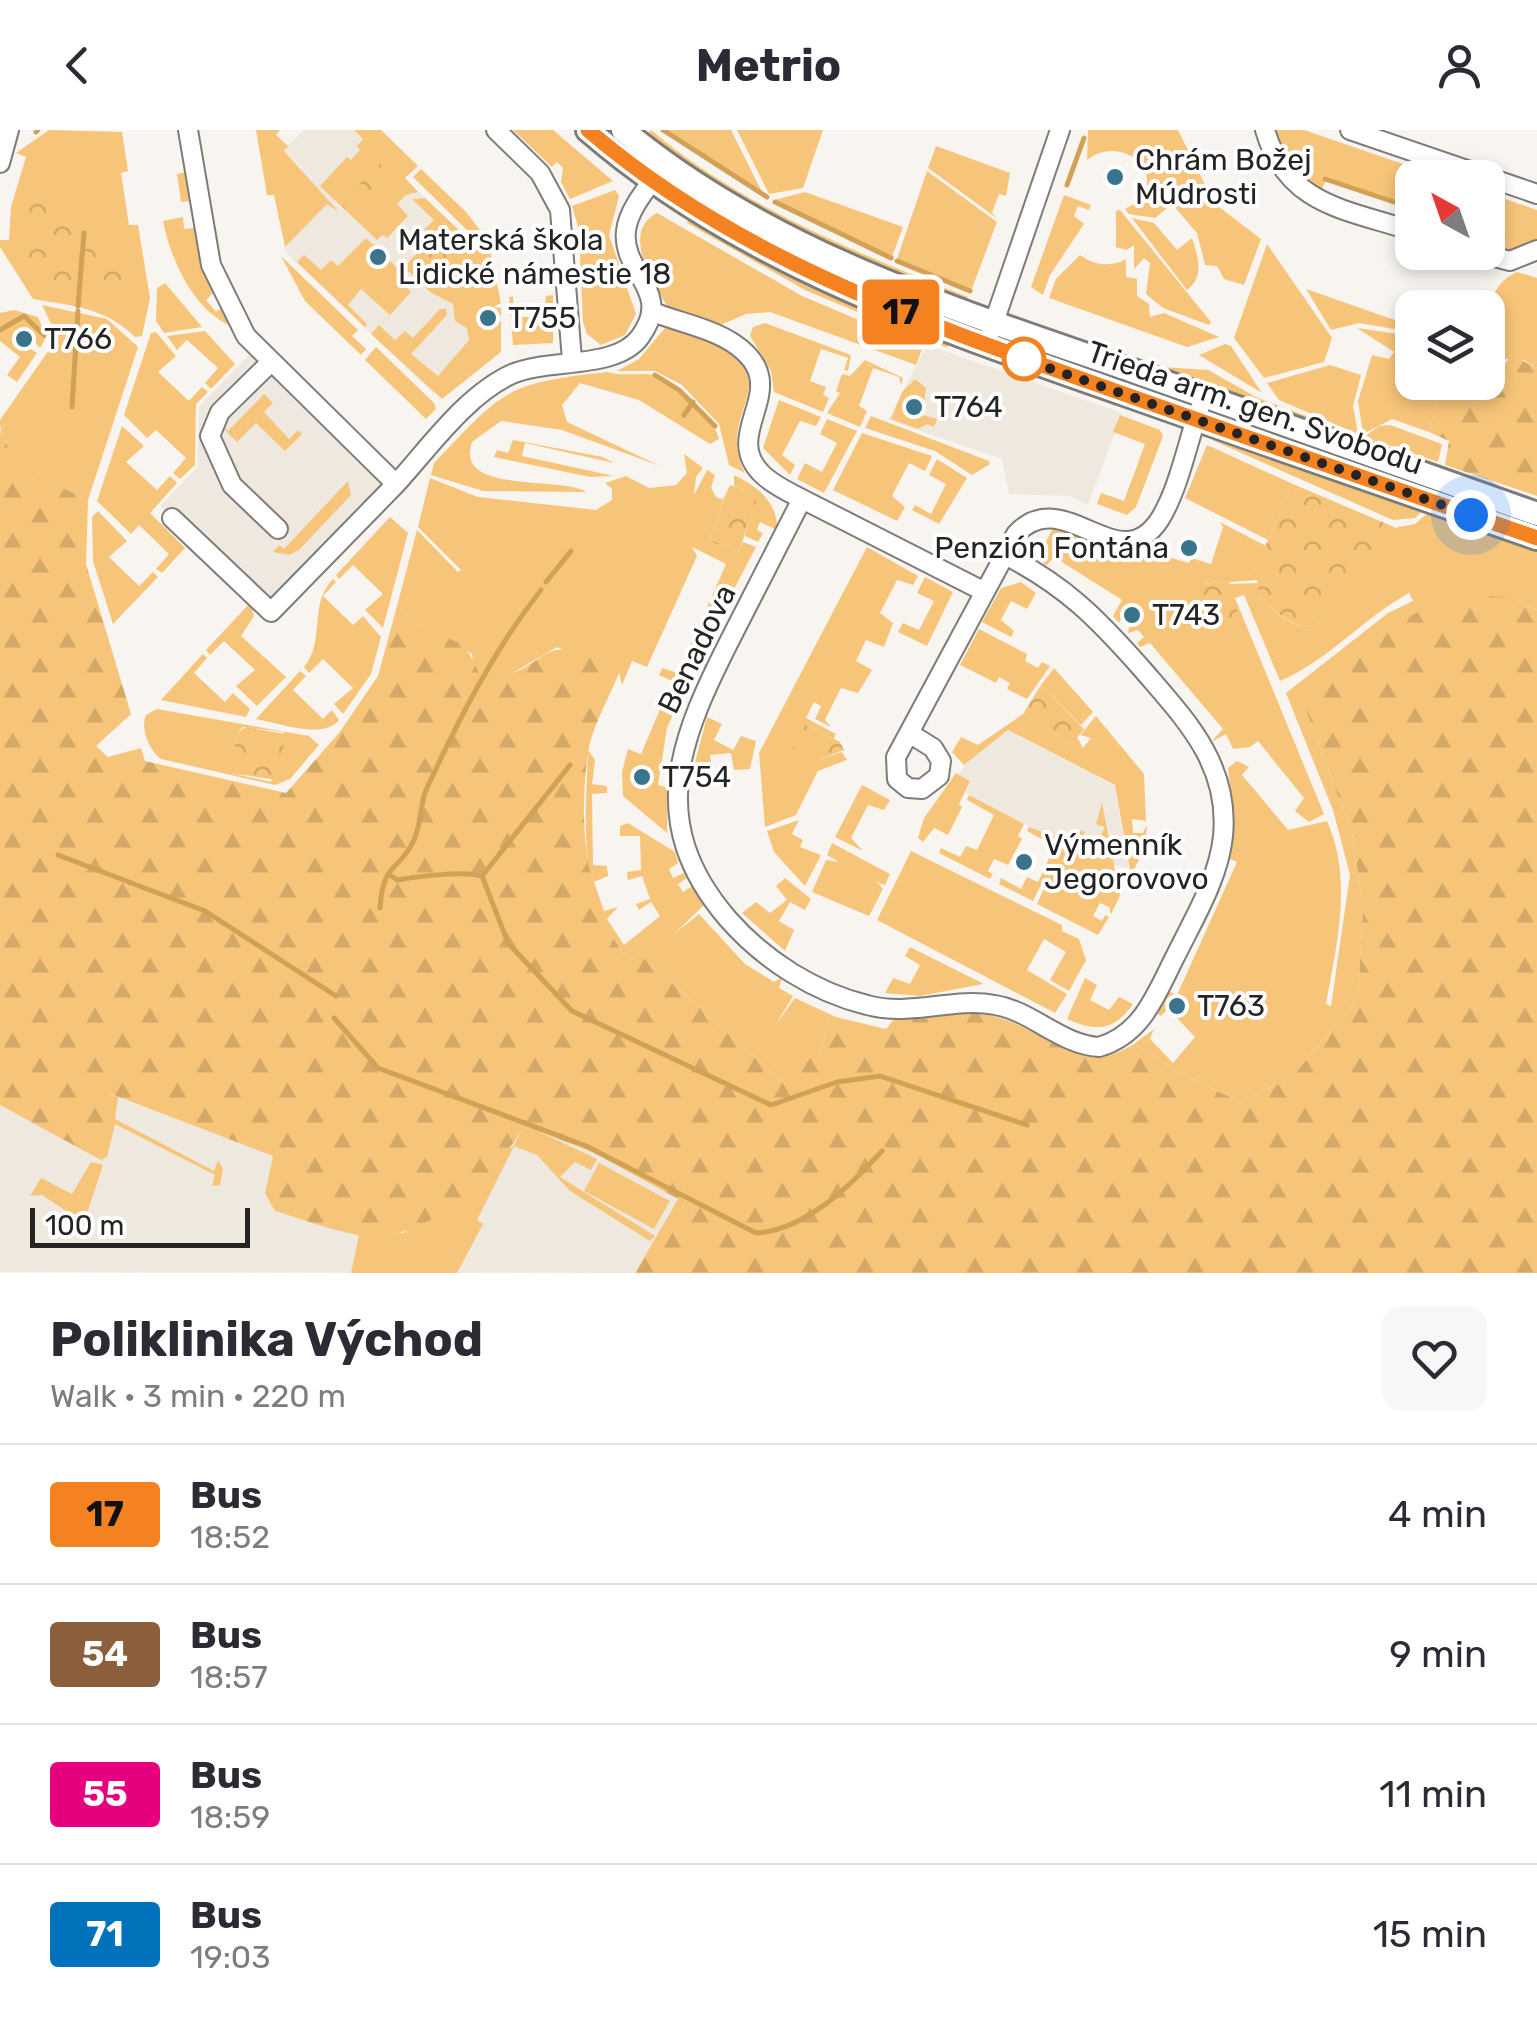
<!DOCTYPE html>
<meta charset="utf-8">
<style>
body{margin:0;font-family:Rubik,sans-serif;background:#f7f7f7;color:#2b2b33;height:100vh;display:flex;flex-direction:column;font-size:38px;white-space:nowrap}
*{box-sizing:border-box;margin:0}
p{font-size:32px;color:#7c7c81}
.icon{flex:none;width:55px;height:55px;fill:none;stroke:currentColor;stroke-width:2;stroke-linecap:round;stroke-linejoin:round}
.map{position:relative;height:1143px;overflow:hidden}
.panel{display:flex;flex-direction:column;background:#fff;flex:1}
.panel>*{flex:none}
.badge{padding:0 20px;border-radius:8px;font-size:35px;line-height:65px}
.needle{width:65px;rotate:320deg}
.buttons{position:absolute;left:1395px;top:30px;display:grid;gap:20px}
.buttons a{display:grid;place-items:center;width:110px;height:110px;border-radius:20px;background:#fff;box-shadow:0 5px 15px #0003;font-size:50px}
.scale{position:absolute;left:30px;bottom:25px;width:220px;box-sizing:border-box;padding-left:10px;border:5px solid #252423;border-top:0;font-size:28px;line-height:35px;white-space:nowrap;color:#252423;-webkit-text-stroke:8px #fff;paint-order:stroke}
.you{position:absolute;width:50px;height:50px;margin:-25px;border:8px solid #fff;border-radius:50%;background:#1a73e8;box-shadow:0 0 0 15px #1a73e833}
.map>.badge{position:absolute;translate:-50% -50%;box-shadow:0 0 0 5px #fff}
.round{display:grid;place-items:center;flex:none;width:105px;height:105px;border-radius:20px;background:#f7f7f7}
.headline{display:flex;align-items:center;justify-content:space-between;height:170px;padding:0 50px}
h1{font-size:48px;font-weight:700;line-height:75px}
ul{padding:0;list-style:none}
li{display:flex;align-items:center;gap:30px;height:140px;padding:0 50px;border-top:2px solid #e1e1e2}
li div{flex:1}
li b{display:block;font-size:38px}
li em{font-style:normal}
li .badge{min-width:110px;font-weight:700;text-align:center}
header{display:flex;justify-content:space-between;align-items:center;height:130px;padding:0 50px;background:#fff;font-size:45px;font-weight:700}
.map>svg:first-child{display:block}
.built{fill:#efe8de}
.green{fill:#f7c579;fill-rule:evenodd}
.forest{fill:url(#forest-firs)}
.park{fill:url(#park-crowns)}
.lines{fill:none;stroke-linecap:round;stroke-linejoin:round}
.stream{stroke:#d1a155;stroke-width:5}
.minor-casing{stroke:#7e7c78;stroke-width:22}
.tertiary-casing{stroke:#7e7c78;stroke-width:28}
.minor{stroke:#fff;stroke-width:18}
.tertiary{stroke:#fff;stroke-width:22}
.line-casing{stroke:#fff;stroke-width:22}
.line{stroke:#f58220;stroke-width:15}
.walk{stroke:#252423;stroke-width:10;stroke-dasharray:0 18}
.poi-dot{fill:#39748c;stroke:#fff;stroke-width:4}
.stop-dot{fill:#fff;stroke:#f58220;stroke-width:5}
.labels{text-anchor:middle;stroke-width:8;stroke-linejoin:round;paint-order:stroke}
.poi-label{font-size:30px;fill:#252423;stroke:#fff;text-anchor:start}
.street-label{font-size:30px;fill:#252423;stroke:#fff}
</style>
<header><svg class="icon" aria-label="back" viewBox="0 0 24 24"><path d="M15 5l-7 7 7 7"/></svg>Metrio<svg class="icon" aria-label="person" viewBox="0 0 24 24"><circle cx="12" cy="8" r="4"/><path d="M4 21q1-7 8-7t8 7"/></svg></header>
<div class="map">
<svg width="1537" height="1143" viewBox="0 0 1537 1143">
<defs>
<pattern id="forest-firs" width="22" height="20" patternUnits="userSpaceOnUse" patternTransform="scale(2.5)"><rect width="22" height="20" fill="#f7c579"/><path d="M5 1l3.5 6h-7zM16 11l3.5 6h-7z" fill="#d4a968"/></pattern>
<pattern id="park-crowns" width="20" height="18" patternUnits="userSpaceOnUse" patternTransform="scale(2.5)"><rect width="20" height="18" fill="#f7c579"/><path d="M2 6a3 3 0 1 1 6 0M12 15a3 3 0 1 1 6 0" fill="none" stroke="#d4a968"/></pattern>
</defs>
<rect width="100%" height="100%" fill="#f8f5f1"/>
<!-- built -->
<path class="built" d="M304 0H354L449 91 481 216 434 264 285 122 300 37 283 20Z
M927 215 1122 283 1088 375 1070 366 1009 364 1002 329 888 290Z
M257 217 396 354 271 482 160 376 197 337 199 276Z
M1008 600 1115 656 1129 738 1101 734 965 663 970 651 959 645 964 635Z
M110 964 273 1026 265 1063 525 995 592 1022 678 1069 635 1143 0 1142V975L101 1029Z"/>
<!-- green -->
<path class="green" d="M49 0 122 2 128 41 121 43 129 95H138L150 168 142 206 135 207C105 177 72 176 33 169L0 117V110H9L11 77 26 27 16 23Z
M256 0H280L276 5 288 16 284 21 339 82 327 74 285 117 274 65H267Z
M354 0H381L418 36 405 48 418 62 406 65 397 74 408 86 387 108 382 105 377 110 320 56 347 27 351 30 360 20 357 16 363 9Z
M513 0H553L613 51 570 69 561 52 563 38 557 32 552 37Z
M651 0C742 77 858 123 968 167L965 174 809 109 709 51 646 6Z
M665 0H731L763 64Z
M737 0H823L803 58 769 64Z
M1088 0H1178L1214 73 1261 109 1244 155 1224 149 1217 136 1205 135 1197 103 1172 74 1155 88 1129 84 1125 79C1177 53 1126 0 1087 30Z
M1272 0H1304L1441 47 1412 48V79L1326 50 1321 61 1293 42Z
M936 16 1010 43 1006 66 999 64 992 83 998 89 928 38Z
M421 39 467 83 486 108 477 110 413 47Z
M927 41 997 92 971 161 897 129Z
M186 42 201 134 213 163 206 170 216 182 221 178 231 196C193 180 170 128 163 91L183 87 184 99 194 98 189 71 181 72 177 44Z
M615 60 619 66 609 105 636 184 625 205 601 215 587 204 583 192 579 100 572 76Z
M805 62 903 97 892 127 774 70Z
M1488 63 1537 80V112L1515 122 1499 119 1501 108 1488 104Z
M1064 65 1091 75 1089 80 1078 76 1074 86 1084 94 1050 145 1043 165 1031 157Z
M425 68 480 120 489 115 501 173 493 177 501 178V186L496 187 495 181 480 183 481 195 501 191V222L442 269 371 204 379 195 395 210 405 201 413 208 440 179H446L447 185 411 224 438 246 469 210 467 198 455 191 453 174 430 162 404 137 432 107 424 100 434 90 412 69Z
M1120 80 1211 192 1209 195 1163 178 1146 164 1150 133 1144 128 1134 139V115L1127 120 1116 117V81Z
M657 83 802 166 923 217 916 235 770 182 746 184 716 197 669 179C653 153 620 102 657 83Z
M690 84 951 213 947 217 933 214 805 160 687 93Z
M1132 88 1154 93 1177 120 1192 108C1198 127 1205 147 1187 160Z
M366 108 413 153 408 159 411 162 390 185 361 159 348 175 367 194 365 197 297 132 304 125 321 140 331 130 338 136Z
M1267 114 1332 208 1324 232 1264 248 1234 208Z
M1080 125C1094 135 1110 138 1126 129V147L1137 149V166L1149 174 1150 187 1164 183 1219 207 1187 217 1049 168 1056 149Z
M281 126 358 200 352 206 366 219 361 225 305 171Z
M1517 142 1537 148V238L1524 230 1505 229 1497 244 1488 245C1487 212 1479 158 1517 142Z
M165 153 202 197 164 203 156 191 157 158Z
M1306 159 1412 196V202L1359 193 1331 200Z
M553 165V213L513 215 509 167 513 166 514 187H543L546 166Z
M42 175 107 189 138 217 88 370C53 353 0 337 0 290L51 217 53 198Z
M14 180 38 187 46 207 40 218 22 199 14 209 37 223 17 252 7 245 20 227 0 211V183Z
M765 193 851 225 848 241 844 240 848 228 821 219 810 251 826 257 823 265 829 268 823 282 774 262 771 241 750 206 753 197Z
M672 197C814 244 709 273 745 343L729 335 719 294 682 255 655 241H617L639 229 665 198Z
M1357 198 1412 206V252L1441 253 1429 302 1392 289 1363 304 1358 271 1372 225 1389 229 1394 222Z
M205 201 235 234 211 259 205 253 218 238 187 210 177 220 167 206Z
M156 202 176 226 158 242 189 271 202 257 208 262 196 274 195 335 180 349 173 343 186 328 156 300 147 308 124 285 151 203Z
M1225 214 1231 216 1262 263 1199 225Z
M376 217 434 273 436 279 426 289 365 230Z
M865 230 903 248 901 255 899 247 873 238 859 276 867 281 860 297 827 283 840 263 836 261 842 244 850 246Z
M1330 235 1361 245 1353 276 1358 304 1279 270 1267 253Z
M1147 236 1208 240 1258 268 1336 297 1366 316Z
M608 242C623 247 640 242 654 245 676 250 715 288 719 309L710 314 639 270 580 253 562 275 567 292 660 336 562 300 501 291 472 312C454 365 558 345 587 362L483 361 431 345 434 333C504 260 505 253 608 242Z
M915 249 926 258 924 274 909 268 905 280 937 289 934 297 927 294 918 299 891 289 902 262Z
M264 264 273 273 264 282 289 309 298 300 302 304 285 321 256 293 237 312 224 299 217 306 221 295 228 301Z
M779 270 821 287 816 296 800 291 782 325 795 335 790 345 763 318Z
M1120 285 1160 300 1163 306 1136 377 1127 385 1097 374 1101 363 1124 371 1145 314 1113 302Z
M871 286 989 331 990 334 972 345 935 321 865 298Z
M827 289 857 301 824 363 797 349 805 333 822 342 837 313 820 304Z
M1390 295 1442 314 1438 332 1364 307 1379 296Z
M122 296 144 316 126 332 157 360 170 346 177 353 150 383 185 418 162 443 156 439 169 424 139 395 131 404 97 371Z
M862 303 932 326 925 341 909 333 892 366 905 377 897 391 833 360Z
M1218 307 1390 365 1422 381 1415 388 1393 390 1212 310Z
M513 310 603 327 614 333 525 313 522 326 614 346 590 347 494 327 497 320 508 323Z
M1207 315 1293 354 1268 410 1185 368Z
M684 324 703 338 696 347 694 365 707 340 715 345 711 358 717 368 723 369 729 357 709 411 739 422 743 412 756 417 706 513 715 519 704 518 699 527 709 532 706 537 696 533 667 598 658 655 668 658 667 703 623 666 622 642 628 619 641 624 672 551 659 545 662 538 678 543 726 434 692 417 697 426 647 537 632 531 622 555 619 543 557 517 504 548 481 547 473 536 472 524 421 495 397 476 417 400 458 442 461 440 418 397 430 348 478 367 596 380 612 370V359L605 353 626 346 649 358 676 355 687 343Z
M937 329 967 348 939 394 912 380 915 375 931 384 946 354 929 345Z
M734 345C757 356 778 372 777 400L760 392 757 400 763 403 758 412 745 406 757 365 734 356Z
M348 351 351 365 299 420 289 425 273 422 279 415 284 419Z
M98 381 127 411 109 427 139 456 153 442 158 447 113 494 93 431 92 387Z
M1428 383 1537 421V480L1513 468 1305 578 1352 703 1363 776 1358 869 1292 947 1241 972 1177 942 1134 914 1154 899 1150 909 1173 933 1195 907 1175 886 1188 876 1180 866 1161 886 1157 883 1168 861 1177 865 1237 732 1228 728 1234 690 1228 638 1237 631 1249 637 1242 645 1288 700 1327 691C1353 749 1337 813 1326 874L1331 876 1350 745 1333 680 1286 563 1388 483 1413 471 1409 463C1363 488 1328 531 1280 551L1244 465 1235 468 1324 684 1309 692 1295 681 1304 668 1258 611 1250 617 1233 619 1226 604 1211 612 1223 599 1150 513 1140 517 1137 513 1144 507 1138 500 1128 503 1130 493 1134 495 1141 481 1130 475 1119 493 1113 486 1122 470 1054 427 1046 436 1038 427 1053 398C1092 407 1114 436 1157 413L1164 426 1189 433 1192 428 1211 434 1223 397 1220 392 1266 416 1255 439 1258 450 1202 454 1238 487 1229 454 1259 453 1260 470C1280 483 1297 506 1322 492L1389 399 1415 394Z
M390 387 408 403 383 498 365 480 383 464 353 435 339 449 336 445Z
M867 417 918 446 913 455 897 450 880 483 893 493 884 517 866 510 856 531 872 540 858 563 841 558 825 590 831 597 815 589 821 576 814 572 806 588 836 604 834 609 804 594 819 630 842 622 847 630 818 641 796 685 765 697 759 623Z
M925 447 953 462 927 516 898 502 903 493 919 500 934 471 917 463Z
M333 449 336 452 323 466 353 495 363 486 381 507 371 544 343 584 334 574 353 558 323 529 309 543 304 537C326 511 308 474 333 449Z
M1021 452 1036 463 1027 479 1011 471 1001 490 1014 501 1011 507 982 492 1001 458Z
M250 473 254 486 241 506 286 547 257 576 236 556 255 540 224 511 210 525 206 520Z
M979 499 1027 524 1025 531 1038 538 1042 532 1050 536 1027 569 1007 559 1010 553 999 547 996 553 960 535Z
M203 524 207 528 194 543 225 572 233 563 250 579 246 587 161 570Z
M1054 538 1093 582 1081 595 1041 555Z
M300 541 306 546 293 560 323 589 332 580 339 590C323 610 279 593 256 589Z
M157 579 309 606 319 615 290 649 275 655 161 629C149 620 140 599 146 585ZM243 597 284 602 271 652 231 643 237 603Z
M1023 584 1072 614 1077 607 1083 618 1091 608 1080 605 1096 586 1144 644 1146 691 1132 689 1133 703H1143L1147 694 1145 718 1131 745 1115 655 1008 600 964 635 952 622 961 607 978 615Z
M707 587 722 594 714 610 733 620 741 606 756 611 750 639 734 640 731 623 710 625 712 642 692 644Z
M588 620 595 630 592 654 607 656V663L592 664 593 735 607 736 608 746 594 752 604 781 618 777 607 789 624 815 660 786 651 772 639 780 636 774 650 769 642 746 628 750 627 742 641 740 640 706H620V696L628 693 675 722 678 733 669 739 673 748 684 743 687 748 678 754 683 762 692 756 705 774 674 804 699 784 745 834 774 852 782 847 779 858 793 866 776 894 795 868 836 887 829 890 821 923 811 925 786 955 633 818 624 825C578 754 585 702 588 620Z
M956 643 970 651 959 674 962 677 948 705 934 698 923 712 918 708 924 688Z
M862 655 890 670 884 680 868 675 851 708 863 721 835 707Z
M969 665 1024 694 1018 706 1022 709 1008 735 994 729 988 741 993 744 990 749 939 723 941 718 960 727 966 716 977 720 994 685 967 670Z
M1102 673 1120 766 1111 784 1109 777 1100 773 1093 786 1102 791 1105 785 1109 787 1098 805 1037 774 1048 749H1044L1033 771 999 754 1001 748 1021 759 1027 747 1038 752 1055 716 1027 701 1029 697 1074 714 1081 700 1085 703 1080 714 1093 720 1105 697 1096 694Z
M799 690 792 704 803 710 800 717 821 725 805 756 774 722 767 701Z
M832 713 890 744 885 755 877 752 883 759 869 786 812 762 826 730 839 732 827 725Z
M911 721 1062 795V801L1079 809 1086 830 1069 861 1050 850 1066 822 1044 809 1027 840 1067 864 1055 883 877 790Z
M785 748 811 769 805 780 790 772 779 791 794 800 785 821 742 783 756 772 770 783 787 770 776 756Z
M910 817 982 853 983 854 920 866 885 863 893 848 910 854 920 835 905 826Z
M1085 848 1097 855 1090 870 1109 880 1119 867 1133 874C1114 901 1096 902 1067 889Z
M110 964 118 967 115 989 214 1041 218 1030 223 1039 220 1055 212 1056 215 1045 115 994 107 1027 101 1030Z
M525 995 597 1029 591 1040 575 1032 560 1047 655 1106 650 1111 570 1061 537 1025 514 1016 477 1090 483 1094 457 1143H351L359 1105 404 1103 514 1015Z
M91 1032 103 1035 81 1102 69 1100 74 1086 42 1065 30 1066 41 1048 72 1064Z
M599 1033 670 1071 654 1099 584 1061Z"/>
<!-- forest -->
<path class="forest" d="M1512 225 1537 238V366L1445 335 1449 311 1429 302 1441 253 1488 252V245L1497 244Z
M0 300C13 341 52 352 88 370L86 434 131 584 96 616 108 627 141 618 145 631 286 663 339 603 378 546 397 476 421 495 465 516 481 547C553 550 532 486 619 543 609 568 592 597 588 623 578 694 585 765 624 825L633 818 785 954 811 925 821 923 829 890 836 887 886 899 894 889C926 891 958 880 988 885 1041 894 1081 949 1134 914L1177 942 1241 972 1292 947 1358 869 1363 776 1352 703 1305 578 1312 555 1374 507 1418 482 1475 465 1513 468 1537 480V1143H635L678 1069 592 1022 525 996C491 1048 427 1116 358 1105 330 1100 302 1089 275 1081L265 1063 273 1026 111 964 101 1030 0 975Z"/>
<!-- park -->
<path class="park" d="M378 32 391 45 386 52 391 57 365 84 354 73 346 80 342 76Z
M31 58 68 63 64 91 104 100 105 133 143 138 145 154 44 151 25 130Z
M443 110 459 125 452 133 460 141 446 155 438 148 427 159 424 155 429 149 417 136Z
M1293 354 1394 397 1322 492C1296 506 1282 482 1261 472L1255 439Z
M730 355 758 365 739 422 709 411Z
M1229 452 1239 487 1212 501 1200 487 1202 454Z
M1041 555 1084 599 1072 614 1023 584Z
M804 594 840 612 844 620 819 630 793 618Z
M246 597 286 604 277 650 230 643 237 603Z"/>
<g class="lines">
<!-- stream -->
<path class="stream" d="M663 0 767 67
M36 2 38 0
M1325 49 1412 78
M1067 55 1084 8
M775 72 891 128
M1488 102 1503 107 1500 119
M897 131 970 161
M78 176 84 103
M0 200 24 186 44 205
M655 245 679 260 715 296
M72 277 78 181
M684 285 693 272
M546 452 571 421
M58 725 205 781 336 866
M388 744 398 750C417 746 465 741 482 746
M482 746 508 813 572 881 771 975 837 952 880 946 1027 995
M482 746 570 635
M380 778C383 732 398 742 413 712 422 695 419 677 426 660 459 589 493 521 541 460
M334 888 378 938 586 1016 756 1103C806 1100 851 1055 882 1021"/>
<defs>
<path id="minor" d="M188 0 211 135 246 206 396 354C429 318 466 265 512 244 549 228 616 240 640 207 674 161 621 143 626 101 628 80 647 58 659 42
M496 0 540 43 560 80 572 230
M1265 0C1287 76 1346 79 1412 101
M1350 0 1537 64
M0 33 9 0
M1475 122 1510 131 1537 120
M653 182C678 192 710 198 733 213 799 257 718 301 762 344 773 355 789 362 802 369 779 414 756 459 733 504 681 606 643 690 728 789 764 830 814 862 867 875 911 887 952 867 995 875 1032 881 1061 915 1099 917 1143 904 1156 864 1175 827 1193 790 1219 748 1223 706 1230 635 1186 590 1143 540 1098 489 1065 455 1003 424
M991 201 1060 0
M270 233 220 282 210 306 232 355 278 399
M802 369 983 461
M172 388 271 482 396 354
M909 603 933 618 941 631 939 646 922 659 908 658 897 649 896 627 1016 404C1064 352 1119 453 1160 389 1179 358 1187 314 1199 280"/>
<path id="tertiary" d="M588 0C741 133 934 197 1122 263 1260 312 1399 360 1537 408
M623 0C771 123 957 180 1136 242 1270 289 1403 337 1537 384"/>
</defs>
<!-- minor casing -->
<use href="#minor" class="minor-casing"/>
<!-- tertiary casing -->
<use href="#tertiary" class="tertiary-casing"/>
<!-- minor -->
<use href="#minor" class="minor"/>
<!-- tertiary -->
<use href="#tertiary" class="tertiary"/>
</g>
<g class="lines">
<defs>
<path id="line" d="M588 0C738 129 924 193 1107 258 1250 309 1394 358 1537 408"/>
</defs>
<!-- line casing -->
<use href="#line" class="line-casing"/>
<!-- line -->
<use href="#line" class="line"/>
<!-- walk -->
<path class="walk" d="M1024 229 1020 228 1471 385"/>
</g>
<!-- markers -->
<g class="poi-dot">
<circle cx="1115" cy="47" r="10"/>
<circle cx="378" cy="127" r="10"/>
<circle cx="488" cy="188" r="10"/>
<circle cx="24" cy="209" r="10"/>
<circle cx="914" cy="277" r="10"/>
<circle cx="1189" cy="418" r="10"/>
<circle cx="1132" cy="485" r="10"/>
<circle cx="642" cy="647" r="10"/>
<circle cx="1024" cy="732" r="10"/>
<circle cx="1177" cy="876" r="10"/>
</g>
<circle class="stop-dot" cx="1024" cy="229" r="20"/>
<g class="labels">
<!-- poi labels -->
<g class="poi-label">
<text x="1135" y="40">Chrám Božej<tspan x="1135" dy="34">Múdrosti</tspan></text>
<text x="398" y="120">Materská škola<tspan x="398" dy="34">Lidické námestie 18</tspan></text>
<text x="508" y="198">T755</text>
<text x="44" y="219">T766</text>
<text x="934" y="287">T764</text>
<text x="1169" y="428" text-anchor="end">Penzión Fontána</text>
<text x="1152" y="495">T743</text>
<text x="662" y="657">T754</text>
<text x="1044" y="725">Výmenník<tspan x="1044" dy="34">Jegorovovo</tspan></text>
<text x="1197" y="886">T763</text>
</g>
<!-- street labels -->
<g class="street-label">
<text transform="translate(1255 278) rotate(19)" y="10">Trieda arm. gen. Svobodu</text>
<text transform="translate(697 519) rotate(-64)" y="10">Benadova</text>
</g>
</g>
</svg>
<div class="buttons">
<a><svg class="needle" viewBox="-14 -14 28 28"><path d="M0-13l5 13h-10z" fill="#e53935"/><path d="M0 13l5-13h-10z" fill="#7c7c81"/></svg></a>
<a><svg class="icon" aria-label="layers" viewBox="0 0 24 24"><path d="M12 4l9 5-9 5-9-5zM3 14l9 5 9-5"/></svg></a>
</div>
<div class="scale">100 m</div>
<div class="you" style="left:1471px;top:385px"></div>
<b class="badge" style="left:901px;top:182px;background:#f58220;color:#111">17</b>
</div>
<section class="panel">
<div class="headline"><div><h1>Poliklinika Východ</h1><p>Walk · 3 min · 220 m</p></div><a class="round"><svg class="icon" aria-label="heart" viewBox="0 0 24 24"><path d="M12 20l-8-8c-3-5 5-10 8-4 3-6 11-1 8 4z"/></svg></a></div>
<ul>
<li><span class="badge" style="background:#f58220;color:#111">17</span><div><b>Bus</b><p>18:52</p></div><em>4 min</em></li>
<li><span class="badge" style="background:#8b5e3c;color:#fff">54</span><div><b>Bus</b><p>18:57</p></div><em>9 min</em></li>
<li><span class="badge" style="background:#e6007e;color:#fff">55</span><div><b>Bus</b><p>18:59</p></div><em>11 min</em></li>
<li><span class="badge" style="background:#0072bc;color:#fff">71</span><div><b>Bus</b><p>19:03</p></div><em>15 min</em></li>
</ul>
</section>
